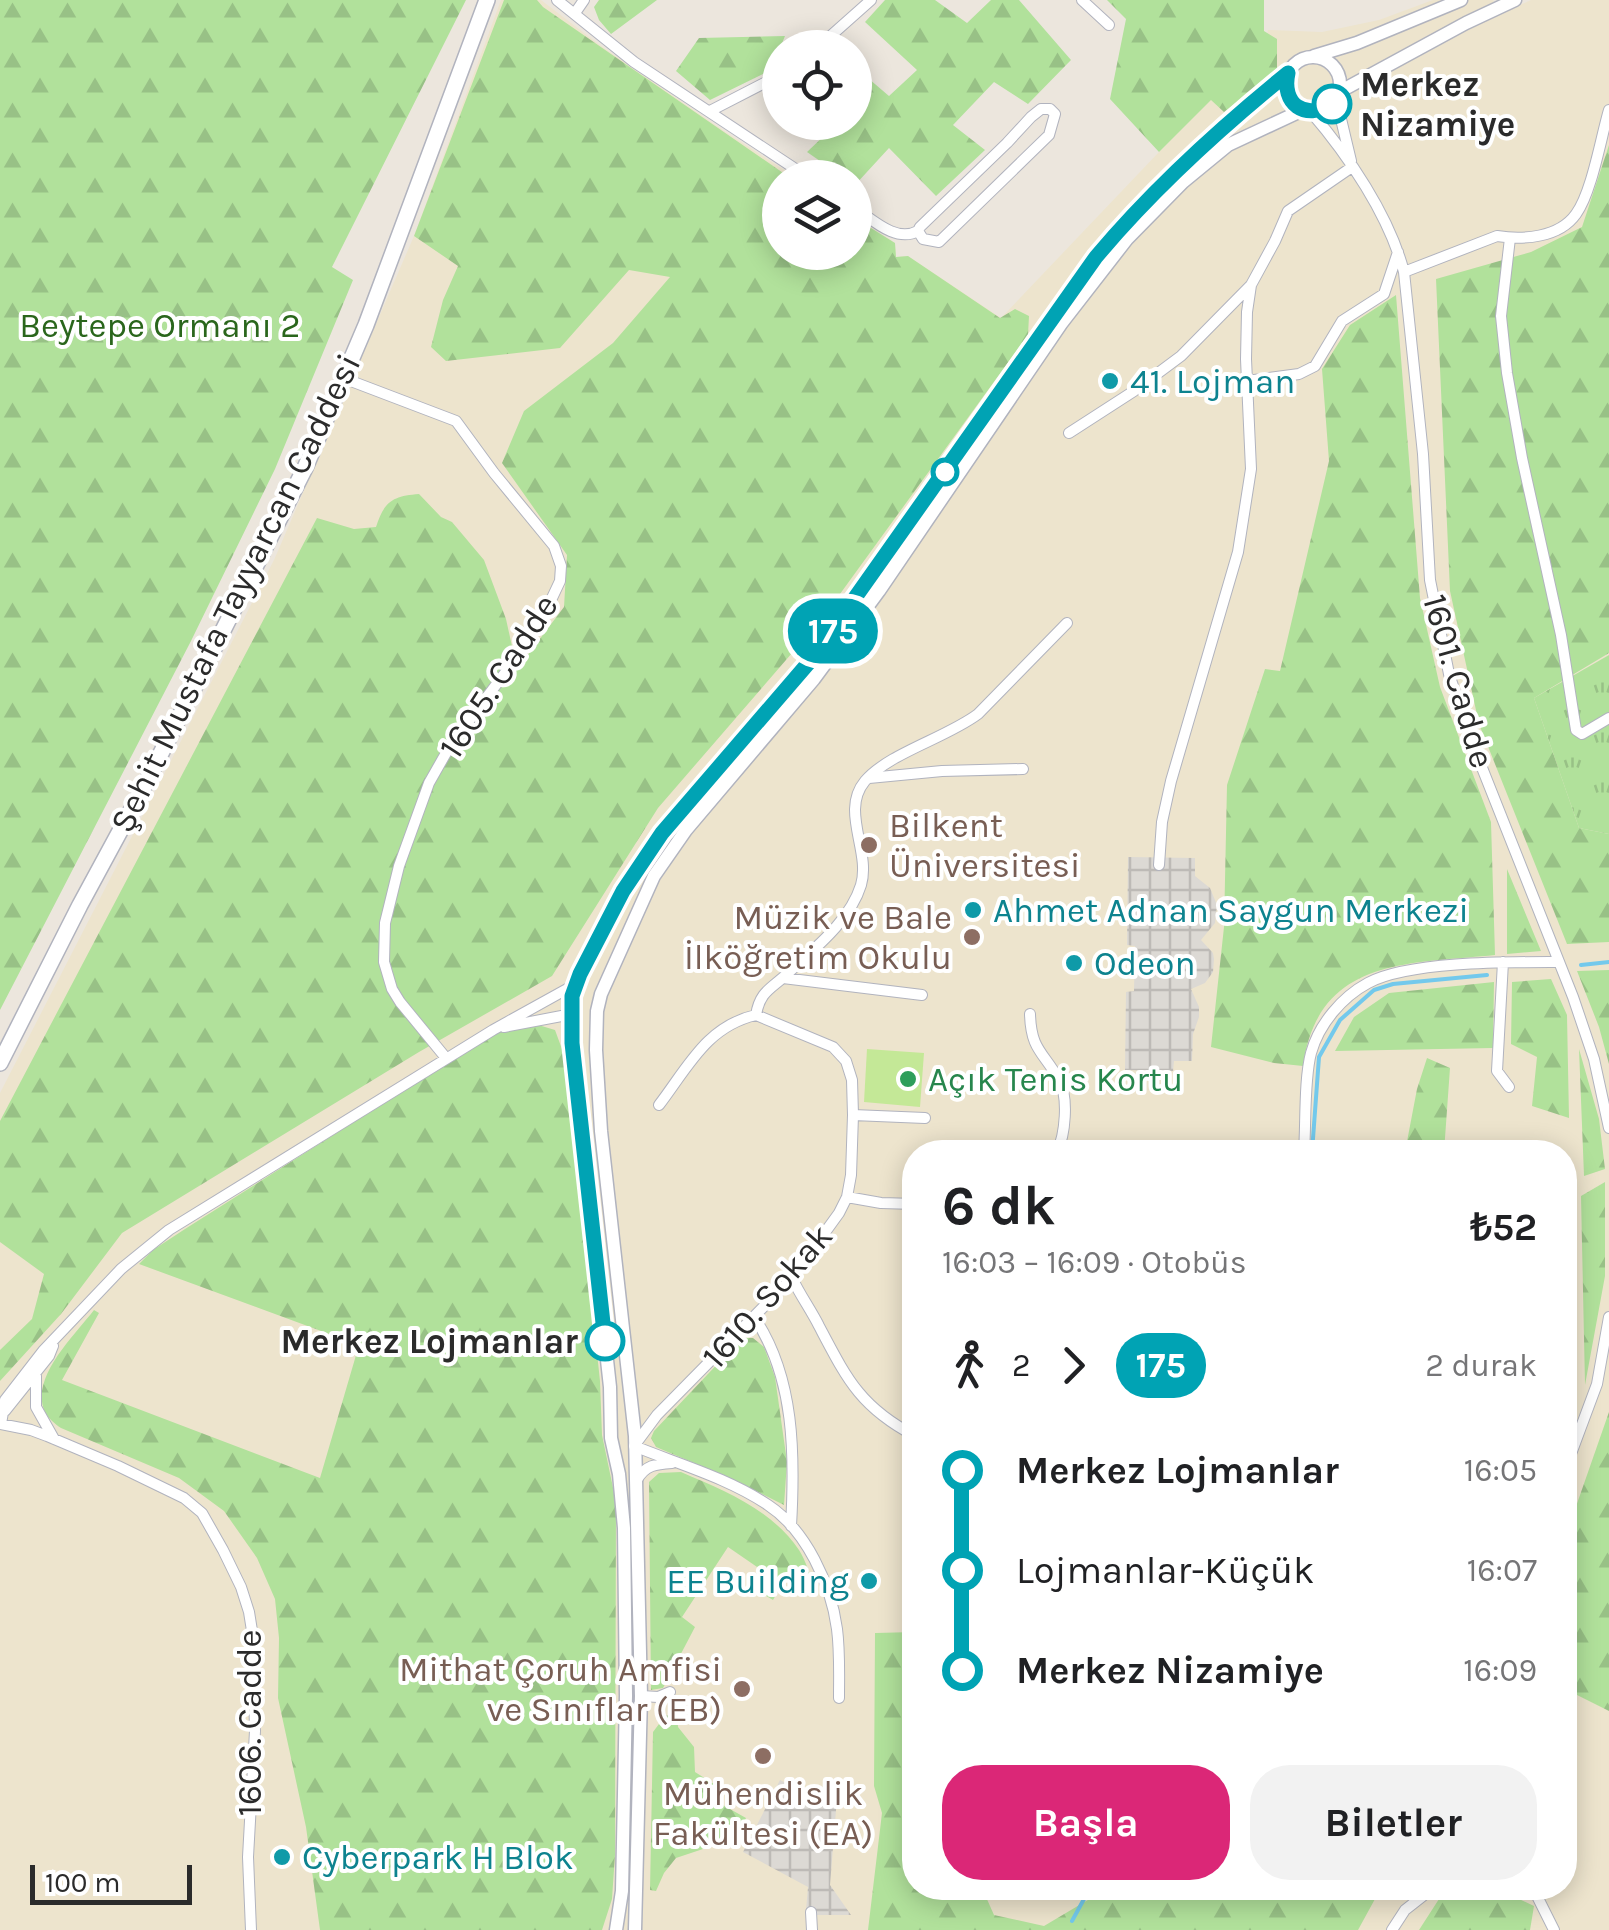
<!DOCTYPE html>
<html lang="tr">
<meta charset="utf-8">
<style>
body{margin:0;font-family:Karla,sans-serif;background:#f2f2f2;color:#202124;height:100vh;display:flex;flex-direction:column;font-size:38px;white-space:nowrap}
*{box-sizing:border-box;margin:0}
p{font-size:32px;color:#757577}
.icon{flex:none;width:55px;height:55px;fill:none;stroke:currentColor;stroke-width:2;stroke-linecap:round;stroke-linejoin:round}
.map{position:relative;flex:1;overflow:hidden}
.drawer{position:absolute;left:902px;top:1140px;width:675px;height:760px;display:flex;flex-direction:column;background:#fff;border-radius:40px;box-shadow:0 5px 25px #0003}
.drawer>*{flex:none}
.badge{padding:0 20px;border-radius:32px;font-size:35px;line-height:65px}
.tools{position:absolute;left:762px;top:30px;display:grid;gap:20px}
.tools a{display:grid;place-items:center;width:110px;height:110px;border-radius:50%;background:#fff;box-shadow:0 5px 25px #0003;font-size:50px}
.scale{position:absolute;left:30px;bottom:25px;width:162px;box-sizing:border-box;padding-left:10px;border:5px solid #2b2b2b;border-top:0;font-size:28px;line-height:35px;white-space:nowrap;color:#2b2b2b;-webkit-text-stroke:8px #fff;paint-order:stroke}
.map>.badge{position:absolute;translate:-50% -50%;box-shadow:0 0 0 5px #fff}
.legs{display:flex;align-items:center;gap:15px;height:110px;padding:0 40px;font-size:32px}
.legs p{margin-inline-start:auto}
.headline{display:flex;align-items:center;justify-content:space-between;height:170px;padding:0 40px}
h1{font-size:55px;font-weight:700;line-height:75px}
.action{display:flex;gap:20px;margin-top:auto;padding:20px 40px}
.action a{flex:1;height:115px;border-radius:40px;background:#db2777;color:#fff;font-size:40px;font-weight:700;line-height:115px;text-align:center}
.action a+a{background:#f2f2f2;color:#202124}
ul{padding:0 40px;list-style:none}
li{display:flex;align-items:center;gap:35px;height:100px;font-size:38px}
li i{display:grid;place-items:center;width:15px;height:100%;margin:0 12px;background:currentColor}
li i::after{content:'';width:25px;height:25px;margin:-12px;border:8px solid;border-radius:50%;background:#fff}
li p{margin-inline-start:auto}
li:first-child i{background:linear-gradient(#0000 50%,currentColor 0)}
li:last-child i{background:linear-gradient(currentColor 50%,#0000 0)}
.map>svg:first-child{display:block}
.education{fill:#ede4cd;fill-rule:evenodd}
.grass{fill:url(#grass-tufts)}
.forest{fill:url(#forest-firs)}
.pitch{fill:#c4e897}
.plaza{fill:url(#plaza-grid)}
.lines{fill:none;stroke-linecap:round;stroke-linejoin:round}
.stream{stroke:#73c9ec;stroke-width:4}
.minor-casing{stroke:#b1b3be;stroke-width:12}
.tertiary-casing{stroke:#b1b3be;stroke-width:15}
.secondary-casing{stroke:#b1b3be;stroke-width:18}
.minor{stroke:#fff;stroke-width:10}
.tertiary{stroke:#fff;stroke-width:12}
.secondary{stroke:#fff;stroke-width:15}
.line-1-casing{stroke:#fff;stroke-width:22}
.line-1{stroke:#00a3b4;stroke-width:15}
.stop-1-dot{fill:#fff;stroke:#00a3b4;stroke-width:5}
.culture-dot{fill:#0f9aa8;stroke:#fff;stroke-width:4}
.education-dot{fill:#8d6e63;stroke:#fff;stroke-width:4}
.leisure-dot{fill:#2e9e5b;stroke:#fff;stroke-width:4}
.labels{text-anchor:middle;stroke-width:8;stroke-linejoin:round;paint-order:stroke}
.stop-label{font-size:35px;font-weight:bold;fill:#2b2b2b;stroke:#fff;text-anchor:start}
.park-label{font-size:35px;fill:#2a661c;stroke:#fff}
.culture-label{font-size:35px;fill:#0d838f;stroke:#fff;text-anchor:start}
.street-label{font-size:35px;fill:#2b2b2b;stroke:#fff}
.education-label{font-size:35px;fill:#785e54;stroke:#fff;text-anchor:end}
.leisure-label{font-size:35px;fill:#27864d;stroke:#fff;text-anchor:start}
</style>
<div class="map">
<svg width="1609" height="1930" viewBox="0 0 1609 1930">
<defs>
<pattern id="grass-tufts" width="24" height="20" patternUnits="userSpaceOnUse" patternTransform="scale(2.5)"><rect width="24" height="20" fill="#b1e19b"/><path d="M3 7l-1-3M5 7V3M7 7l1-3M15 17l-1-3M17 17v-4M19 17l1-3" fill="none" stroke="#98c186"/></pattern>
<pattern id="forest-firs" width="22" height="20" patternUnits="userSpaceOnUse" patternTransform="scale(2.5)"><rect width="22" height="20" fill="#b1e19b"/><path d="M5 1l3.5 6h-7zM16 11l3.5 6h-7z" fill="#98c186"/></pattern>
<pattern id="plaza-grid" width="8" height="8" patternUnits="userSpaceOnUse" patternTransform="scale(2.5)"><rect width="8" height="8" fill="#dcd9d4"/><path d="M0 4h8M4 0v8" fill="none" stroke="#bdbab6"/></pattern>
</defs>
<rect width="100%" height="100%" fill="#ece6dd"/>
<!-- education -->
<path class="education" d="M501 0H541L601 46 724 131 795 177 780 178V252H855V217L895 243 896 257 908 256 1001 318 1159 152 1263 47 1268 30 1322 32 1379 20 1433 0H1493L1500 14 1531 0H1609V1930H0V1093L274 560 414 236ZM915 1152H1565V1888H915Z"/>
<!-- grass -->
<path class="grass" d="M1609 655V834L1579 828 1534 698Z"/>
<!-- forest -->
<path class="forest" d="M0 0H466L332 267 353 280 275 469 191 641 0 1010Z
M504 0H537L543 7 789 177 780 178V252H855V218L895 243 896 257 908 256 1000 318 1015 309 1029 316 1028 335 824 616 658 808 552 976 419 1052 122 1233 61 1314 0 1381V1350L32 1319 44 1274 0 1242V1121L317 518 354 529 376 527C384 502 392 496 419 494L441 517 452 522 484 560 506 619 517 669 564 607 567 555 502 463 524 411 613 343 670 277 629 270 560 348 446 361 431 347 443 300 458 266 414 236Z
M599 0H657L611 34 599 20 594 7Z
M885 0H935L967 23 991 0H1019L1071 60 1028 104 994 82 953 125 985 150 936 196 889 148 855 185V178L843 177 807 152 828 132 820 123 855 122V67L889 96 917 70 865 22Z
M1107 0H1264V31L1277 39V72L1224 112 1211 100 1159 152 1110 99 1126 19Z
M785 36 771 70 710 100 676 71 699 38Z
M1609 145V653L1534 698 1579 828 1609 834V942L1567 944 1479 724 1450 591 1436 279 1531 252 1582 227Z
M1396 295 1420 598 1440 687 1491 822 1495 955C1409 964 1318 957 1303 1066L1274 1063 1211 1047 1224 927 1227 785 1265 669 1280 671 1329 461 1322 369 1350 325Z
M1507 869 1541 951 1507 954Z
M1609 970V1064L1599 1027 1577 971Z
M1551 979 1567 1015 1569 1118 1532 1106 1537 1057 1511 1044 1512 982Z
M1494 982 1493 1048 1335 1051 1354 1017 1389 993Z
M535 1024 555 1030 566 1060 600 1381 602 1435 616 1502 615 1855 612 1899 602 1930H320L306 1827 278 1698 279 1638 275 1599 257 1558 224 1511 179 1478 61 1428C55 1424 48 1418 45 1412 29 1378 75 1335 94 1310L99 1313 62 1380 320 1478 359 1345 139 1264 153 1250 185 1229 494 1033Z
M1579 1049 1599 1119 1605 1169 1584 1176Z
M1427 1058 1450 1068 1444 1152H1405L1417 1089Z
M1605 1182V1276L1585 1385 1581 1196Z
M1569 1210 1574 1415 1565 1438V1211Z
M742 1338H753L764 1347 775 1377 787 1462 784 1505 732 1479 656 1447 651 1438 654 1431Z
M1609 1412V1711L1565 1689V1538Z
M681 1472C725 1491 771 1509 799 1550 806 1561 810 1575 814 1587L788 1574 773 1600 749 1586 760 1569 728 1547 682 1617 695 1627 663 1688 651 1690 649 1482 659 1473Z
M915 1632V1888H982L994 1915 1044 1926 1108 1888H1381L1358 1930H868L882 1813 874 1786 875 1633Z
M677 1713 678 1727 694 1747 695 1772 714 1784 721 1804 746 1818 733 1845 721 1843 676 1858 664 1873 656 1891 650 1890 653 1732 665 1716Z
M1465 1888 1504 1892 1534 1906 1530 1930H1419L1439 1899Z"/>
<!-- pitch -->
<path class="pitch" d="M867 1049 924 1053 920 1107 864 1102Z"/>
<!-- plaza -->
<path class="plaza" d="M1128 857 1195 858V876L1210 888 1217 905 1215 923 1201 940 1213 953 1214 959 1213 972 1205 983 1191 989 1199 1007V1017L1193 1034 1192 1061H1174L1173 1071 1125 1070 1126 992 1134 991 1135 946 1127 945Z
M780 1780 821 1801 837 1798 830 1885 851 1915H817L806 1910 808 1887 743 1852Z"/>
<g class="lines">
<!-- stream -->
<path class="stream" d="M1581 965 1609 962
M1312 1152 1319 1057 1340 1020 1374 990 1393 984 1487 975
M1072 1921 1090 1888"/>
<defs>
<path id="minor" d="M557 0 634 62 809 178
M1082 0 1109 25
M575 13 584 0
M817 48 871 0
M1336 98 1351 161
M1041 109H1050L1055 114 1049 135 939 242 923 239 918 231 920 227 1007 143 1031 117Z
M710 111 780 75
M1310 111C1348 155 1389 215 1404 272L1423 454 1430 580 1449 674 1473 745 1573 997 1594 1059 1609 1128
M855 208C873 220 896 243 918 231
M1510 238 1501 316 1507 373 1522 458 1561 635 1576 730 1582 734 1609 718
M1404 272 1497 236C1523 240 1559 238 1576 214 1592 192 1601 137 1609 110
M343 378 456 421 494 473 554 546 561 566 560 581 544 615 517 657 450 746 429 783 399 866 385 923 384 962 392 989 400 1002 446 1058
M1247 381 1299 374 1315 366 1342 321 1384 294 1398 252
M1069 433 1134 391 1181 356 1251 285 1275 241 1288 211 1352 167
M869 778 942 771 1023 769
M1159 865 1162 822 1171 781 1238 552 1251 469 1246 359 1247 312 1251 285
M1503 962 1497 1071 1509 1087
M783 978 922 995
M1030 1014C1031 1051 1044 1052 1059 1080 1069 1098 1065 1135 1057 1152
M756 1015 833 1047 846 1061 852 1080 853 1115 851 1175 847 1197 839 1213 792 1278 657 1415 634 1446C678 1464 728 1478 768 1505 806 1530 831 1584 837 1629 840 1652 839 1675 839 1698
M756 1015C760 991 771 989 787 974 814 949 850 921 861 885 871 851 840 811 865 781 889 753 946 738 978 714L1067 623
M504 1027 572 1014
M659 1105C688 1067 707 1026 756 1015
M853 1115 925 1118
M1304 1152C1306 1124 1304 1079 1311 1053 1319 1024 1342 997 1368 983 1409 961 1510 962 1558 962
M847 1197 881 1203 915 1204
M792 1278C800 1295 811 1310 819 1326 847 1379 860 1407 915 1436
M754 1317C795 1377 795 1456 791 1526
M36 1376V1407L54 1439
M5 1411 49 1356 53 1346
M0 1424 31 1430 47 1436 118 1466 184 1498 202 1513 223 1550 241 1587 249 1612 253 1637 255 1731 248 1857 251 1930
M1 1424 5 1400 43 1351 121 1269 169 1230 493 1030 576 984
M1565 1470 1597 1384 1609 1317
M637 1480C645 1465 656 1464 672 1463
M641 1696 658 1697 670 1692
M1010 1888 1012 1891 1019 1888
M1533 1888 1554 1930
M811 1912 812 1930
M1392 1930 1405 1910 1433 1888"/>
<path id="tertiary" d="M1314 56 1357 43 1461 0
M1286 84a27 27 0 1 1 54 0a27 27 0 1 1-54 0Z
M1339 92 1466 23 1515 0
M616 1930 622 1891 626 1696 624 1528 619 1474 611 1438 610 1387 572 1043V996L581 974 623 891 662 833 811 660 868 584 1096 257C1153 189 1219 129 1288 73
M635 1930 641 1696 635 1436 601 1131 596 1050 597 1011 601 994 654 876 686 830 814 679 879 591 1061 324 1127 239 1183 182 1228 145 1303 110"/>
<path id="secondary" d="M0 1063 80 905 146 783 305 468 366 325 487 0"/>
</defs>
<!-- minor casing -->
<use href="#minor" class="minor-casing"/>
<!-- tertiary casing -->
<use href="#tertiary" class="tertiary-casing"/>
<!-- secondary casing -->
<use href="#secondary" class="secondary-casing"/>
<!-- minor -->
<use href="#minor" class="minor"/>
<!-- tertiary -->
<use href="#tertiary" class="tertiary"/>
<!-- secondary -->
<use href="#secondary" class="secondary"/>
</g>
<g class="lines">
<defs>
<path id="line-1" d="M605 1341 572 1043V996L580 974 623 891 662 833 811 660 1096 257C1153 189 1219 129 1288 73 1281 104 1305 121 1332 104"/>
</defs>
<!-- line-1 casing -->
<use href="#line-1" class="line-1-casing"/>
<!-- line-1 -->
<use href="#line-1" class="line-1"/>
</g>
<!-- markers -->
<g class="stop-1-dot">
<circle cx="1332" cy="104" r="18"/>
<circle cx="945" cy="472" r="12"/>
<circle cx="605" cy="1341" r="18"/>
</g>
<g class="culture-dot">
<circle cx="1110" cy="381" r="10"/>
<circle cx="973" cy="910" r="10"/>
<circle cx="1074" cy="963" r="10"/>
<circle cx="869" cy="1581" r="10"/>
<circle cx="282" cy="1857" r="10"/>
</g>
<g class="education-dot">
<circle cx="869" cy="845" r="10"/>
<circle cx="972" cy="937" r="10"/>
<circle cx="742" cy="1689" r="10"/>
<circle cx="763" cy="1756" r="10"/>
</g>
<circle class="leisure-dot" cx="908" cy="1079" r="10"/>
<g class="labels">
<!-- stop labels -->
<g class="stop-label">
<text x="1360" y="96">Merkez<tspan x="1360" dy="40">Nizamiye</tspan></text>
<text x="578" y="1353" text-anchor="end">Merkez Lojmanlar</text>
</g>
<!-- park labels -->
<g class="park-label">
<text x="160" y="337">Beytepe Ormanı 2</text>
</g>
<!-- culture labels -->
<g class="culture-label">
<text x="1130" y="393">41. Lojman</text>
<text x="993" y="922">Ahmet Adnan Saygun Merkezi</text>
<text x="1094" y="975">Odeon</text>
<text x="849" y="1593" text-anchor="end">EE Building</text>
<text x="302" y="1869">Cyberpark H Blok</text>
</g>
<!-- street labels -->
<g class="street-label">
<text transform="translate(235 593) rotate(-64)" y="12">Şehit Mustafa Tayyarcan Caddesi</text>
<text transform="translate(498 676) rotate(-57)" y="12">1605. Cadde</text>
<text transform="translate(1459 681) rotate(74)" y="12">1601. Cadde</text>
<text transform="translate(767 1296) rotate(-49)" y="12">1610. Sokak</text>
<text transform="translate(249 1723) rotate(-90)" y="12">1606. Cadde</text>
</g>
<!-- education labels -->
<g class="education-label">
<text x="889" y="837" text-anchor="start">Bilkent<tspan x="889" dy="40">Üniversitesi</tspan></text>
<text x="952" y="929">Müzik ve Bale<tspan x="952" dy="40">İlköğretim Okulu</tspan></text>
<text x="722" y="1681">Mithat Çoruh Amfisi<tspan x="722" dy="40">ve Sınıflar (EB)</tspan></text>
<text x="763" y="1805" text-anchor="middle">Mühendislik<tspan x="763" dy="40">Fakültesi (EA)</tspan></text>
</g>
<!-- leisure labels -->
<g class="leisure-label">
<text x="928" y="1091">Açık Tenis Kortu</text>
</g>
</g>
</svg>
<div class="tools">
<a><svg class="icon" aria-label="locate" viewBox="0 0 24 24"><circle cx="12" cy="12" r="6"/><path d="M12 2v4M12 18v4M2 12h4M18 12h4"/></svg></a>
<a><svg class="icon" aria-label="layers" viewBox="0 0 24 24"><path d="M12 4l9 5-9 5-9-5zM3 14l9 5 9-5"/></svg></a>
</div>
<div class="scale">100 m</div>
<b class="badge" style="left:833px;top:631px;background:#00a3b4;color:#fff">175</b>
<section class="drawer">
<div class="headline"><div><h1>6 dk</h1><p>16:03 – 16:09 · Otobüs</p></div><b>₺52</b></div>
<div class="legs"><svg class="icon" aria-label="walk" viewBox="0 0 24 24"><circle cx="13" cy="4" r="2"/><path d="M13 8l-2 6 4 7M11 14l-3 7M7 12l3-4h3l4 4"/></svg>2<svg class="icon" aria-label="forward" viewBox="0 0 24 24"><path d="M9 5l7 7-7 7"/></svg><b class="badge" style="background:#00a3b4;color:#fff">175</b><p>2 durak</p></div>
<ul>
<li><i style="color:#00a3b4"></i><b>Merkez Lojmanlar</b><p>16:05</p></li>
<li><i style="color:#00a3b4"></i><span>Lojmanlar-Küçük</span><p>16:07</p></li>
<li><i style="color:#00a3b4"></i><b>Merkez Nizamiye</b><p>16:09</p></li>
</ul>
<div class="action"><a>Başla</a><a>Biletler</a></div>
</section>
</div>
